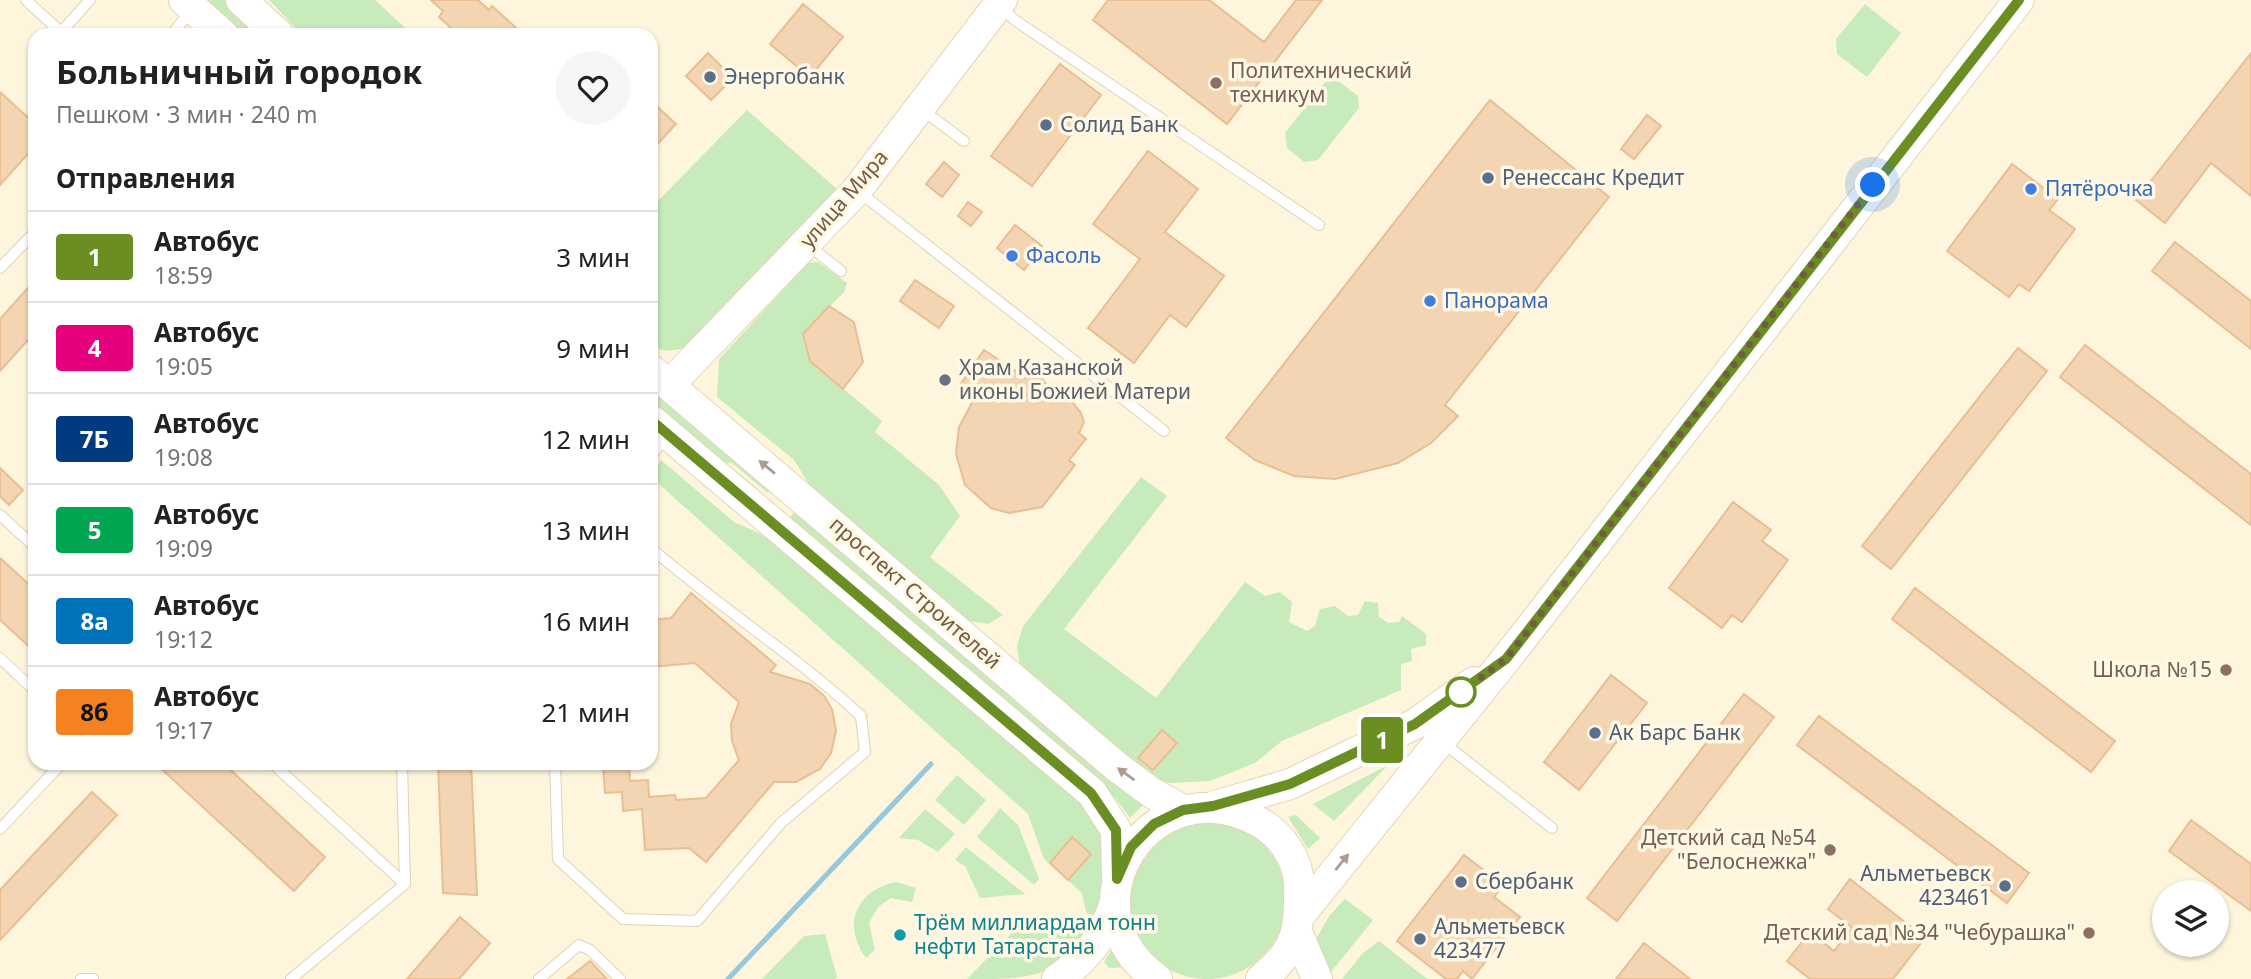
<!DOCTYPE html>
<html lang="ru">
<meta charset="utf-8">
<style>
body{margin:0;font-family:"Noto Sans",sans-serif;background:#f6f6f6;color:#222;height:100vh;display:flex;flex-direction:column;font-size:26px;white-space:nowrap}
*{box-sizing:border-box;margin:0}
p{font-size:23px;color:#767676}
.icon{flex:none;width:38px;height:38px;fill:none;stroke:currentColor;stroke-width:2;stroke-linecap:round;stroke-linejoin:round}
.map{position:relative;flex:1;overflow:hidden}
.sheet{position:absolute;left:28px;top:28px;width:630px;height:742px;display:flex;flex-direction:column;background:#fff;border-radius:21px;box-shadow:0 2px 5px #0004}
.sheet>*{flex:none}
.badge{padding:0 14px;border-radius:5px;font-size:24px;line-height:46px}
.controls{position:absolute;left:2152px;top:880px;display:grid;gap:14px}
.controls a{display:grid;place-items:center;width:77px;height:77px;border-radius:50%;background:#fff;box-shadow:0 2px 5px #0004;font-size:35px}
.you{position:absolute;width:35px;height:35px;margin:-18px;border:5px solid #fff;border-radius:50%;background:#1a73e8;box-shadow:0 0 0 10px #1a73e833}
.map>.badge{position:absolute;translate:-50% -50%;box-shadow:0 0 0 4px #fff}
h2{padding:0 28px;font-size:26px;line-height:63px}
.round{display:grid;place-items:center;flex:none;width:74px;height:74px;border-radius:37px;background:#f6f6f6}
.headline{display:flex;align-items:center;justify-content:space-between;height:119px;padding:0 28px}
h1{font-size:33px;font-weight:700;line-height:52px}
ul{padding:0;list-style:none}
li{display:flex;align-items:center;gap:21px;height:91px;padding:0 28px;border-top:2px solid #e0e0e0}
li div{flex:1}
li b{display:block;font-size:26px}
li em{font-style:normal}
li .badge{min-width:77px;font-weight:700;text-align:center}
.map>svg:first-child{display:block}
.green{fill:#c8ebbb}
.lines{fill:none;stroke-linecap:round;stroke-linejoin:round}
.stream{stroke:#97c7da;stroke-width:5}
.building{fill:#f4d5b3;stroke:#e8be92;stroke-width:2}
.lane-casing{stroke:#e1d1b9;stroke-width:12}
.secondary-casing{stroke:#e7d3b6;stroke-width:32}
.lane{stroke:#fff;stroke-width:10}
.secondary{stroke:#fff;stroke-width:30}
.oneway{fill:#ac9d8f}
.line-casing{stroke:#fff;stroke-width:16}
.line{stroke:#6b8e23;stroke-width:10}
.walk{stroke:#745b44;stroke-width:7;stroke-dasharray:0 12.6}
.service-dot{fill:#5c6f8a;stroke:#fff8e4;stroke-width:2.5}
.education-dot{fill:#8d6e63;stroke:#fff8e4;stroke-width:2.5}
.shop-dot{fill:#3f7fe0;stroke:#fff8e4;stroke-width:2.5}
.worship-dot{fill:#6b7280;stroke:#fff8e4;stroke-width:2.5}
.stop-dot{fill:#fff;stroke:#6b8e23;stroke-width:3.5}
.culture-dot{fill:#0f9aa8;stroke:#fff8e4;stroke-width:2.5}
.labels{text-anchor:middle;stroke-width:7;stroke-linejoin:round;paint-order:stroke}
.education-label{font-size:21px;fill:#785e54;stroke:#fff8e4;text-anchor:end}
.service-label{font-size:21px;fill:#4e5e75;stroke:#fff8e4;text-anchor:start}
.shop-label{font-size:21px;fill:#366cbe;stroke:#fff8e4;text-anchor:start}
.street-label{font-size:21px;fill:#745b44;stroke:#fff8e4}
.worship-label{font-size:21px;fill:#5b616d;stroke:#fff8e4;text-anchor:start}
.culture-label{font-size:21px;fill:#0d838f;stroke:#fff8e4;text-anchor:start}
</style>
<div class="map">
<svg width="2251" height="979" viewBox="0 0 2251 979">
<rect width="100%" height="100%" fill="#fef5dd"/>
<!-- green -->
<path class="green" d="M200 0H226L264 35H238Z
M269 0H375L413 35H302Z
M1865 4 1901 33 1867 77 1837 54 1836 39Z
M1338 81 1358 96 1359 108 1318 160 1304 162 1287 148 1285 133 1325 82Z
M747 110 837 189 684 348C672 351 661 353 651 344V208Z
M818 262 847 283 844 292 803 334 810 361 882 421 875 432 939 485 960 516 930 557 1003 615 988 624 969 621 815 494 794 460 717 397 719 359 808 263Z
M651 384 772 488 768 493 732 463 718 464 651 406Z
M661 460 734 522 779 542 1080 798 1105 832 1104 903 1096 922 1086 912 1082 893 1044 859 1028 814 651 477Z
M1141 477 1167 496 1064 629 1156 698 1245 582 1265 596 1280 592 1292 602 1289 622 1307 631 1315 626 1320 609 1335 606 1348 616 1358 615 1365 601 1378 603 1379 617 1388 623 1399 622 1402 616 1426 634V645L1411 649 1412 661 1401 664V690L1282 741 1255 763 1210 781 1169 783 1147 775 1020 667 1017 646 1023 626Z
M797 508 1147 801 1130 818 1116 799 788 520Z
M1388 765 1334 821 1313 804Z
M957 775 986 800 964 825 935 800Z
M1000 808 1018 825 1039 879 1034 885 977 837Z
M925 809 955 834 938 852 918 840 899 838Z
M1296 815 1320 838 1308 849 1288 817Z
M1128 900a79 79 0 1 1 158 0a79 79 0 1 1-158 0Z
M966 847 1025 894 980 898 965 866 955 860Z
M896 882 916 888 912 902 891 898 878 907 869 923 875 950 866 958C841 924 857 890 896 882Z
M1345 899 1373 920 1327 977 1316 939 1329 916Z
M1076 922 1091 938C1048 979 1029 979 967 979L1015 930Z
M825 934 837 977 835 979H762L804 936Z
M1379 941 1427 979H1342L1362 954Z
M1115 944 1128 967 1109 968 1104 962Z"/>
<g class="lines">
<!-- stream -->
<path class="stream" d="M728 979 931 764"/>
</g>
<!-- building -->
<path class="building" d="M431 0H478L489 10 492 6 524 35H459L439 17 443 11Z
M1108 0H1209L1264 42 1296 0H1322L1227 124 1093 20Z
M803 4 843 37 810 77 770 44Z
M708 53 733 78 711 100 686 76Z
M2251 53V196L2211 163 2165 223 2136 200Z
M1060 64 1101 95 1032 186 991 156Z
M0 92 35 124V146L0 185Z
M1490 100 1609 197 1445 405 1458 416 1431 443 1398 463 1335 479 1294 476 1255 460 1226 438Z
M651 101 676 124 651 151Z
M1647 115 1661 126 1634 159 1621 149Z
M1148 151 1198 189 1165 232 1224 276 1186 327 1170 315 1134 363 1088 328 1140 259 1093 224Z
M944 162 959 175 942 197 926 184Z
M2012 164 2058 199 2049 210 2075 229 2029 291 2019 284 2009 297 1947 251Z
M968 202 982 212 971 226 958 216Z
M1015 225 1042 246 1024 270 997 248Z
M2175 242 2251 301V349L2152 271Z
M35 280V332L0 371V319Z
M915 280 954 306 939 328 900 301Z
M829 306 854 322 863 362 843 389 810 361 803 334Z
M2085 345 2251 474V525L2060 377Z
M2018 348 2047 371 1891 569 1862 546Z
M984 350 1026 378 1042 379 1048 387 1061 388 1081 413 1084 422 1079 433 1086 439 1069 460 1075 465 1042 507 1009 513 991 508 965 485 956 454 959 427 974 399 958 388Z
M0 468 23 490 9 505 0 496Z
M1733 502 1771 530 1762 541 1788 560 1742 622 1732 615 1722 628 1669 588Z
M0 558 35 590V652L0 620Z
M1915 588 2115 741 2091 772 1892 619Z
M691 593 776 665 770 672 810 684 824 696 832 709 836 731 831 753 820 769 796 782H774L706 862 689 848 645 850 642 809 623 811 622 792 605 793 603 767 629 766 630 781 648 780 649 797 675 795 676 800 706 798 739 760 732 741 731 724 739 702 695 663 651 667V620L671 618Z
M1611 675 1647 703 1579 790 1544 762Z
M1744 694 1774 717 1617 921 1587 898Z
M1819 716 2029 873 2007 903 1797 745Z
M1162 730 1177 743 1153 770 1138 758Z
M155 763H223L325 857 294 891Z
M438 763H471L477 895 443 893Z
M92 792 117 815 0 940V890Z
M2191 820 2251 864V911L2169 851Z
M1072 837 1091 854 1068 880 1050 863Z
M1464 855 1503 885 1494 897 1520 917 1472 979 1463 971 1457 979H1446L1397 941Z
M1850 879 1925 938 1893 979H1810L1787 961 1810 932 1834 951 1852 928 1828 909Z
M460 917 490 943 459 979H407Z
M1644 943 1690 979H1616Z
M590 961 607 979H567Z"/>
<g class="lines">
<defs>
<path id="lane" d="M26 0 64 35
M1000 7 1016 21 1319 225
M61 32 90 0
M171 35 191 11
M921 109 964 141
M858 191 1164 431
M808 245 841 271
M0 268 35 232
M651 456 666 437
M0 515 35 547
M0 658 35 691
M1441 741 1552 828
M272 763 405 884
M555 763 558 859 623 919 697 921 781 823 865 752 861 716C795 655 719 607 651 548
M0 829 62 763
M81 979H93
M291 979 405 884 402 763
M539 979 579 945 590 950 620 979"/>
<path id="secondary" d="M184 0 223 35
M241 0 279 35
M651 370 1117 767 1152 793 1183 810
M669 385 857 190 1002 0
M651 420 1092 793 1116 830 1117 879
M1215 806 1290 784 1415 724 1474 682
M1300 915 1506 659 2019 0
M1298 934 1317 979
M1057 979C1085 961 1104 937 1114 905
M1157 979C1058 908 1151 762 1259 822 1282 835 1299 860 1299 886 1300 930 1297 951 1261 979"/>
</defs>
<!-- lane casing -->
<use href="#lane" class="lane-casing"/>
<!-- secondary casing -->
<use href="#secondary" class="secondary-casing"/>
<!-- lane -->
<use href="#lane" class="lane"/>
<!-- secondary -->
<use href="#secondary" class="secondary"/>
</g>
<!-- one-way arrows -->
<defs><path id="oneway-solid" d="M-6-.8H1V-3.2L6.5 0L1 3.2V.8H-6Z" transform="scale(1.75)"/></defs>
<g class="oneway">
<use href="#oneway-solid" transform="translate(767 467) rotate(-140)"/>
<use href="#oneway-solid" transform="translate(1126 774) rotate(-144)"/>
<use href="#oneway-solid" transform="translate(1342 862) rotate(-51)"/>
</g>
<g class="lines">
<defs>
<path id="line" d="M651 420 1091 793 1116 830 1117 879 1131 847 1154 824 1183 810 1213 806 1290 784 1415 724 1506 659 2019 0"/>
</defs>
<!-- line casing -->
<use href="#line" class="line-casing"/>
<!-- line -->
<use href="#line" class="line"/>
<!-- walk -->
<path class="walk" d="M1461 692 1506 659 1873 185"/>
</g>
<!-- markers -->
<g class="service-dot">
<circle cx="710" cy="77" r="7"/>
<circle cx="1046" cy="125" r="7"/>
<circle cx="1488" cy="178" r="7"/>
<circle cx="1595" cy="733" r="7"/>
<circle cx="1461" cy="882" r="7"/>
<circle cx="2005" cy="886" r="7"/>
<circle cx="1420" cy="939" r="7"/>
</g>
<g class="education-dot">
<circle cx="1216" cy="83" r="7"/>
<circle cx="2226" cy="670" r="7"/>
<circle cx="1830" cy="850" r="7"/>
<circle cx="2089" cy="933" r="7"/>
</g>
<g class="shop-dot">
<circle cx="2031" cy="189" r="7"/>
<circle cx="1012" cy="256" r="7"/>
<circle cx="1430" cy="301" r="7"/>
</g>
<circle class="worship-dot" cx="945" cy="380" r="7"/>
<circle class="stop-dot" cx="1461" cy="692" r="14"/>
<circle class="culture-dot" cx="900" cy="935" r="7"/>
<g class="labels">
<!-- education labels -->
<g class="education-label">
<text x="1230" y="78" text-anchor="start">Политехнический<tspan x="1230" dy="24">техникум</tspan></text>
<text x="2212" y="677">Школа №15</text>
<text x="1816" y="845">Детский сад №54<tspan x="1816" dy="24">"Белоснежка"</tspan></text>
<text x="2075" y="940">Детский сад №34 "Чебурашка"</text>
</g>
<!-- service labels -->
<g class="service-label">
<text x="724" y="84">Энергобанк</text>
<text x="1060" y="132">Солид Банк</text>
<text x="1502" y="185">Ренессанс Кредит</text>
<text x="1609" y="740">Ак Барс Банк</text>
<text x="1991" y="881" text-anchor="end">Альметьевск<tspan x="1991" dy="24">423461</tspan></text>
<text x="1475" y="889">Сбербанк</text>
<text x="1434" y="934">Альметьевск<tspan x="1434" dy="24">423477</tspan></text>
</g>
<!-- shop labels -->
<g class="shop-label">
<text x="2045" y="196">Пятёрочка</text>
<text x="1026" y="263">Фасоль</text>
<text x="1444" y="308">Панорама</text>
</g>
<!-- street labels -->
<g class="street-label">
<text transform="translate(844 199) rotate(-49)" y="7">улица Мира</text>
<text transform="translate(915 593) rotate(41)" y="7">проспект Строителей</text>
</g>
<!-- worship labels -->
<g class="worship-label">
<text x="959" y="375">Храм Казанской<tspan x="959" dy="24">иконы Божией Матери</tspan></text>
</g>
<!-- culture labels -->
<g class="culture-label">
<text x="914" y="930">Трём миллиардам тонн<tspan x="914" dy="24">нефти Татарстана</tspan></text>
</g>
</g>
</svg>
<div class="controls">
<a><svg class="icon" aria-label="layers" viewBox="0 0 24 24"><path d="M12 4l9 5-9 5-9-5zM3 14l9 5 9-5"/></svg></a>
</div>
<div class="you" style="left:1873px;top:185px"></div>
<b class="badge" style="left:1382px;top:740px;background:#6b8e23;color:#fff">1</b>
<section class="sheet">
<div class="headline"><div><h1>Больничный городок</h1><p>Пешком · 3 мин · 240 m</p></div><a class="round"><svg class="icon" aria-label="heart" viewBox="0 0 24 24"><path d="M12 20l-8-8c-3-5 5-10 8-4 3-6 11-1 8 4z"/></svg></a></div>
<h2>Отправления</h2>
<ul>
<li><span class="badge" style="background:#6b8e23;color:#fff">1</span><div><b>Автобус</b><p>18:59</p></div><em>3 мин</em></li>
<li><span class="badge" style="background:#e6007e;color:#fff">4</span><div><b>Автобус</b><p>19:05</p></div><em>9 мин</em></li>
<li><span class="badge" style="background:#003b80;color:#fff">7Б</span><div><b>Автобус</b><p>19:08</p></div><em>12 мин</em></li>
<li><span class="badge" style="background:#00a651;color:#fff">5</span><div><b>Автобус</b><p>19:09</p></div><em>13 мин</em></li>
<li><span class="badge" style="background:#0072bc;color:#fff">8а</span><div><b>Автобус</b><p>19:12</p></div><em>16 мин</em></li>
<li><span class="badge" style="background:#f58220;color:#111">8б</span><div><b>Автобус</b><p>19:17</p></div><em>21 мин</em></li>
</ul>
</section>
</div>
